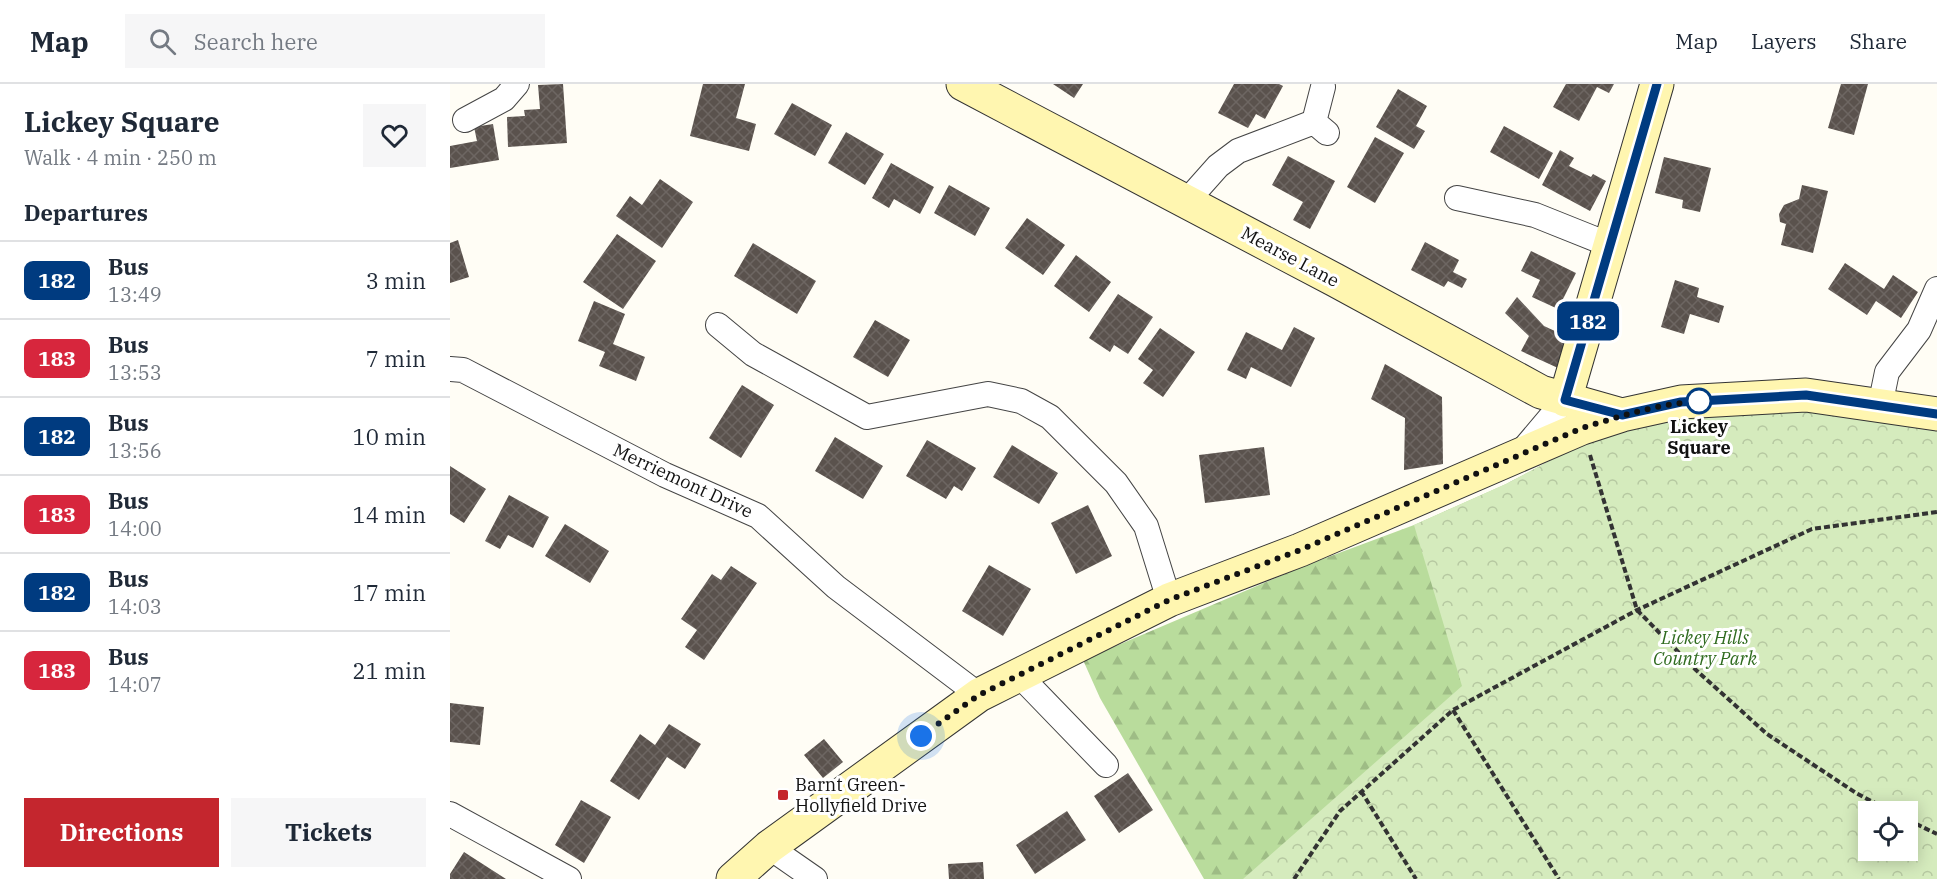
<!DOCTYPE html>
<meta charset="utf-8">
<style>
body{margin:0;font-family:"IBM Plex Serif",serif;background:#f6f6f7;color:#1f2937;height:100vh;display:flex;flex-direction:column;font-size:22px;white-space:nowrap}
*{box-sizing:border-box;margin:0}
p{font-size:20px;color:#747a83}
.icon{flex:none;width:33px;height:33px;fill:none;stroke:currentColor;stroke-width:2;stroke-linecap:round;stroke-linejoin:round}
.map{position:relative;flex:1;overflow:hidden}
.drawer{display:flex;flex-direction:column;background:#fff;width:450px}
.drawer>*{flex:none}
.badge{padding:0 12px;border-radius:9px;font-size:21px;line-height:39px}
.fabs{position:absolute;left:1408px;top:717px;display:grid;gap:12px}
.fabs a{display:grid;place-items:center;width:60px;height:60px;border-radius:0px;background:#fff;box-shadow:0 3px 15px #0003;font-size:30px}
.you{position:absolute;width:30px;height:30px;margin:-15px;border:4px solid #fff;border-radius:50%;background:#1a73e8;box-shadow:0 0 0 9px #1a73e833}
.map>.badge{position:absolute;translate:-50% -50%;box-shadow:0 0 0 3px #fff}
h2{padding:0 24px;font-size:22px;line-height:54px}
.round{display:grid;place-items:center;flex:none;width:63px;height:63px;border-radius:0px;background:#f6f6f7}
.overview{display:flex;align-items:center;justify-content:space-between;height:102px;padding:0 24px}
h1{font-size:28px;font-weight:700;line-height:45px}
.button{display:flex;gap:12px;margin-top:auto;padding:12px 24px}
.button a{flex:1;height:69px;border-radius:0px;background:#c4262e;color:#fff;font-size:24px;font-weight:700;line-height:69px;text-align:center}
.button a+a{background:#f6f6f7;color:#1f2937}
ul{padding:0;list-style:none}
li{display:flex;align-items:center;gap:18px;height:78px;padding:0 24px;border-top:2px solid #e0e1e3}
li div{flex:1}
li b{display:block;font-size:22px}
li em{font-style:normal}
li .badge{min-width:66px;font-weight:700;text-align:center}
header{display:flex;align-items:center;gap:36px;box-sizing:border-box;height:84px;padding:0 30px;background:#fff;border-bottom:2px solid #e0e1e3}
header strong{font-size:28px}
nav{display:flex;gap:33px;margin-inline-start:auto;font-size:21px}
.search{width:420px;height:54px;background:#f6f6f7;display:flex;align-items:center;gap:15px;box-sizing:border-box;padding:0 21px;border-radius:0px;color:#747a83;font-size:22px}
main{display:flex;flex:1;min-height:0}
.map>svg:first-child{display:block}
.forest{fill:url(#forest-firs);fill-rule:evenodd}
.park{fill:url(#park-crowns);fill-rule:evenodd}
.building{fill:url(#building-cross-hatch)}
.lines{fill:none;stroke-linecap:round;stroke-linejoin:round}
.street-casing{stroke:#444;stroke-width:26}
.secondary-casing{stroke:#333;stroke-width:35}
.path{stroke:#333;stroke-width:4;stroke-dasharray:6 3;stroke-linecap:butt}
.street{stroke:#fff;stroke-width:24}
.secondary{stroke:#fff6b0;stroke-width:33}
.line-casing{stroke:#fff;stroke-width:14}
.line{stroke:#003b80;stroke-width:9}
.walk{stroke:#111;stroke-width:6;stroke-dasharray:0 10.8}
.stop-dot{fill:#fff;stroke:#003b80;stroke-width:3}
.poi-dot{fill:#c4262e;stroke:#fff;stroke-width:2}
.labels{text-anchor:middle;stroke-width:6;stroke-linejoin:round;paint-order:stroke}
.street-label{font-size:18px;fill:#111;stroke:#fff}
.stop-label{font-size:18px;font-weight:bold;fill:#111;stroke:#fff}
.park-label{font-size:18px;font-style:italic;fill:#2f6b1f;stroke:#fff}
.poi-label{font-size:18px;fill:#111;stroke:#fff;text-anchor:start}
</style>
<header>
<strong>Map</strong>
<div class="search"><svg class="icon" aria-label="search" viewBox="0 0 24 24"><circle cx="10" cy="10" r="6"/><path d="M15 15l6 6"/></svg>Search here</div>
<nav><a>Map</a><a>Layers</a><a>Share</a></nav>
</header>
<main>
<section class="drawer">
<div class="overview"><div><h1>Lickey Square</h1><p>Walk · 4 min · 250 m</p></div><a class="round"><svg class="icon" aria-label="heart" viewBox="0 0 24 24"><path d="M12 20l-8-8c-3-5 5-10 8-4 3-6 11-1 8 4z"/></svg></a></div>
<h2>Departures</h2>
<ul>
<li><span class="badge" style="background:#003b80;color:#fff">182</span><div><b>Bus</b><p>13:49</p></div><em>3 min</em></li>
<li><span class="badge" style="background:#d7263d;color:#fff">183</span><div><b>Bus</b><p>13:53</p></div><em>7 min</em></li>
<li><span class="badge" style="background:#003b80;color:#fff">182</span><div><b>Bus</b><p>13:56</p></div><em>10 min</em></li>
<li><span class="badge" style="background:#d7263d;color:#fff">183</span><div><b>Bus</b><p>14:00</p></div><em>14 min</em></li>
<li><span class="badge" style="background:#003b80;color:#fff">182</span><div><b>Bus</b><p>14:03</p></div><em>17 min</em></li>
<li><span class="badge" style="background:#d7263d;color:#fff">183</span><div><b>Bus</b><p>14:07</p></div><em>21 min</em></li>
</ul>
<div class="button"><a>Directions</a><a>Tickets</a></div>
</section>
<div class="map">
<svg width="1487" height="795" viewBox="0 0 1487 795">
<defs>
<pattern id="forest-firs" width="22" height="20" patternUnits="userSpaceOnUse" patternTransform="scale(1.5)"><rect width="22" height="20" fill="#b9dc9c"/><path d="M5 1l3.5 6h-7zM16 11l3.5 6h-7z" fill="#9ebc85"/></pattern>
<pattern id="park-crowns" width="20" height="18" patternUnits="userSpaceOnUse" patternTransform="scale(1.5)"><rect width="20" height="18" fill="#d5ebbd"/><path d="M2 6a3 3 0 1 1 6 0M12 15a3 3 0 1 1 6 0" fill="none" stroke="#b6c8a1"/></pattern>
<pattern id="building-cross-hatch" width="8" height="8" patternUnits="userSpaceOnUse" patternTransform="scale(1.5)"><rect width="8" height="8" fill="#5a524d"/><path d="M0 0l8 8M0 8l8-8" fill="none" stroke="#6d6662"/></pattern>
</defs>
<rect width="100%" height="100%" fill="#fffdf5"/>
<!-- forest -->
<path class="forest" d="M1355 326 1487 795H754L650 614 633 576 854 482 964 441 1056 400 1130 361ZM1419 728H1458V766H1419Z"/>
<!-- park -->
<path class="park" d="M1355 326 1487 345V795H793L1012 602 964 441 1056 400 1130 361 1230 330ZM1419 728H1458V766H1419Z"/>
<!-- building -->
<path class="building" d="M113 0 117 59 58 63 57 33 75 32 74 26 90 25 88 1Z
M253 0H295L286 34 306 40 299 67 240 52Z
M603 0H633L624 14Z
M784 0H829L833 2 815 35 806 30 798 44 768 29Z
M1116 0H1164L1159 9 1147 3 1129 37 1103 23Z
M1391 0H1418L1404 51 1378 44Z
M948 5 977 22 966 42 975 47 964 65 926 43Z
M342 19 382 41 365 72 324 50Z
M43 40 49 76 0 84V62L27 57 24 43Z
M1054 42 1103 69 1089 95 1040 68Z
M396 48 434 70 415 101 378 79Z
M925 53 954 69 925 119 897 103Z
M1110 66 1124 74 1119 82 1141 93 1143 90 1156 97 1140 127 1092 101Z
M838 72 885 97 860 145 843 136 853 118 822 101Z
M1214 73 1261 84 1250 128 1232 124 1233 116 1205 109Z
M441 79 484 103 470 130 444 115 439 124 422 114Z
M210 95 243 118 212 164 166 132 180 112 192 121Z
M499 101 540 124 525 152 484 129Z
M1352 101 1378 107 1363 169 1331 161 1336 140 1330 138 1329 130 1334 121 1349 115Z
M577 134 615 161 593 191 555 164Z
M167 150 206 177 173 225 133 198Z
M8 156 19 193 0 199V159Z
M975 158 1009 176 1003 188 1017 195 1012 204 998 197 994 203 961 186Z
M303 159 366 197 347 230 284 192Z
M1081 167 1126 189 1108 225 1082 213 1090 196 1071 187Z
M626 171 661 198 639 228 604 202Z
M1395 179 1434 205 1443 191 1468 208 1451 234 1426 217 1417 231 1378 205Z
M1225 196 1249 204 1247 213 1274 222 1269 239 1240 230 1234 250 1211 243Z
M668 210 703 233 678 270 664 261 660 268 639 254Z
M1067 213 1094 242 1120 254 1108 284 1071 267 1079 252 1055 229Z
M144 217 175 230 163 260 195 273 186 297 149 282 155 268 128 257Z
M425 236 460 256 438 293 403 273Z
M844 243 865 254 841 303 801 283 796 295 777 286 796 248 832 266Z
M710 244 745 268 713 313 693 299 703 286 688 275Z
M935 280 992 313 993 380 954 386 955 334 921 315Z
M292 301 324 321 291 374 259 354Z
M385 353 433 382 413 415 365 387Z
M477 356 526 384 512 407 504 402 496 415 456 392Z
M562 361 608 389 589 420 543 393Z
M814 363 820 411 755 419 749 371Z
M0 382 36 405 14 439 0 430Z
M59 411 99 433 83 464 58 451 50 465 35 457Z
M638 421 662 472 626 490 601 439Z
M115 440 159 467 140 499 95 472Z
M539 481 581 505 553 552 512 527Z
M281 482 307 499 254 576 235 563 247 546 231 535 262 490 271 496Z
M0 619 34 623 30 661 0 658Z
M219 640 251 660 235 685 217 673 189 716 160 697 190 650 205 661Z
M374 655 393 678 373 694 354 671Z
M678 689 703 726 669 749 644 712Z
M131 716 161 733 134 779 105 761Z
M617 727 636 756 585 790 566 761Z
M14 768 56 795H0V790Z
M533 778 534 795H499L498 780Z"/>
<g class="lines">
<defs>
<path id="street" d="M873 3 864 38 877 49
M15 36 54 15 67 0
M1007 114 1085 131 1160 161
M736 118 768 82 788 67 864 38
M268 241 303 270 417 333 538 310 571 317 600 333 666 399 696 442 719 516
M0 285 13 286 215 391 308 432 386 503 529 611
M1430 322 1437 288 1469 246 1487 205
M1072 367 1115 316
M569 591 656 681
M0 730 119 795
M319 763 365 795"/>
<path id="secondary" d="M513 0 885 196 1091 308 1172 331
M1115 316 1207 0
M283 795 319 763 529 611 719 516 850 466 1132 344 1172 331 1231 318 1356 311 1487 330"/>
</defs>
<!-- street casing -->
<use href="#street" class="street-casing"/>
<!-- secondary casing -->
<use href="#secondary" class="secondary-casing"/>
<!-- path -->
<path class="path" d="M1140 371 1187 526 1246 586 1317 650 1406 709 1442 728
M1003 626 1109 795
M911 707 966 795
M1458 736 1487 750
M844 795 890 727 1003 626 1187 526 1362 445 1487 428"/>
<!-- street -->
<use href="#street" class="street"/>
<!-- secondary -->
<use href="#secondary" class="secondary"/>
</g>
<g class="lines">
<defs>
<path id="line" d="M1207 0 1115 316 1172 331 1231 318 1356 311 1487 330"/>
</defs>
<!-- line casing -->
<use href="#line" class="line-casing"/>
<!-- line -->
<use href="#line" class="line"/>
<!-- walk -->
<path class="walk" d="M471 652 529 611 719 516 850 466 1132 344C1171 332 1211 319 1252 317H1249"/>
</g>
<!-- markers -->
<circle class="stop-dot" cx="1249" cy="317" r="12"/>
<rect class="poi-dot" x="327" y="705" width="12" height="12" rx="3"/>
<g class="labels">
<!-- street labels -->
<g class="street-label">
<text transform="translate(840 173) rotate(28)" y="6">Mearse Lane</text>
<text transform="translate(233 397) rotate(25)" y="6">Merriemont Drive</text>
</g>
<!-- stop labels -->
<g class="stop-label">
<text x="1249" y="349">Lickey<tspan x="1249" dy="21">Square</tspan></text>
</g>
<!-- park labels -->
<g class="park-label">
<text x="1255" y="560">Lickey Hills<tspan x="1255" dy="21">Country Park</tspan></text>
</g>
<!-- poi labels -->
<g class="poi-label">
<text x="345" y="707">Barnt Green-<tspan x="345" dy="21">Hollyfield Drive</tspan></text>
</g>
</g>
</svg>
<div class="fabs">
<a><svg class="icon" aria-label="locate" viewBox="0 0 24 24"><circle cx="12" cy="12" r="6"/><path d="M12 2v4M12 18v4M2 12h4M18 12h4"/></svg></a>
</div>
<div class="you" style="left:471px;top:652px"></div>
<b class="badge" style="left:1138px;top:237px;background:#003b80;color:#fff">182</b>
</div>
</main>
